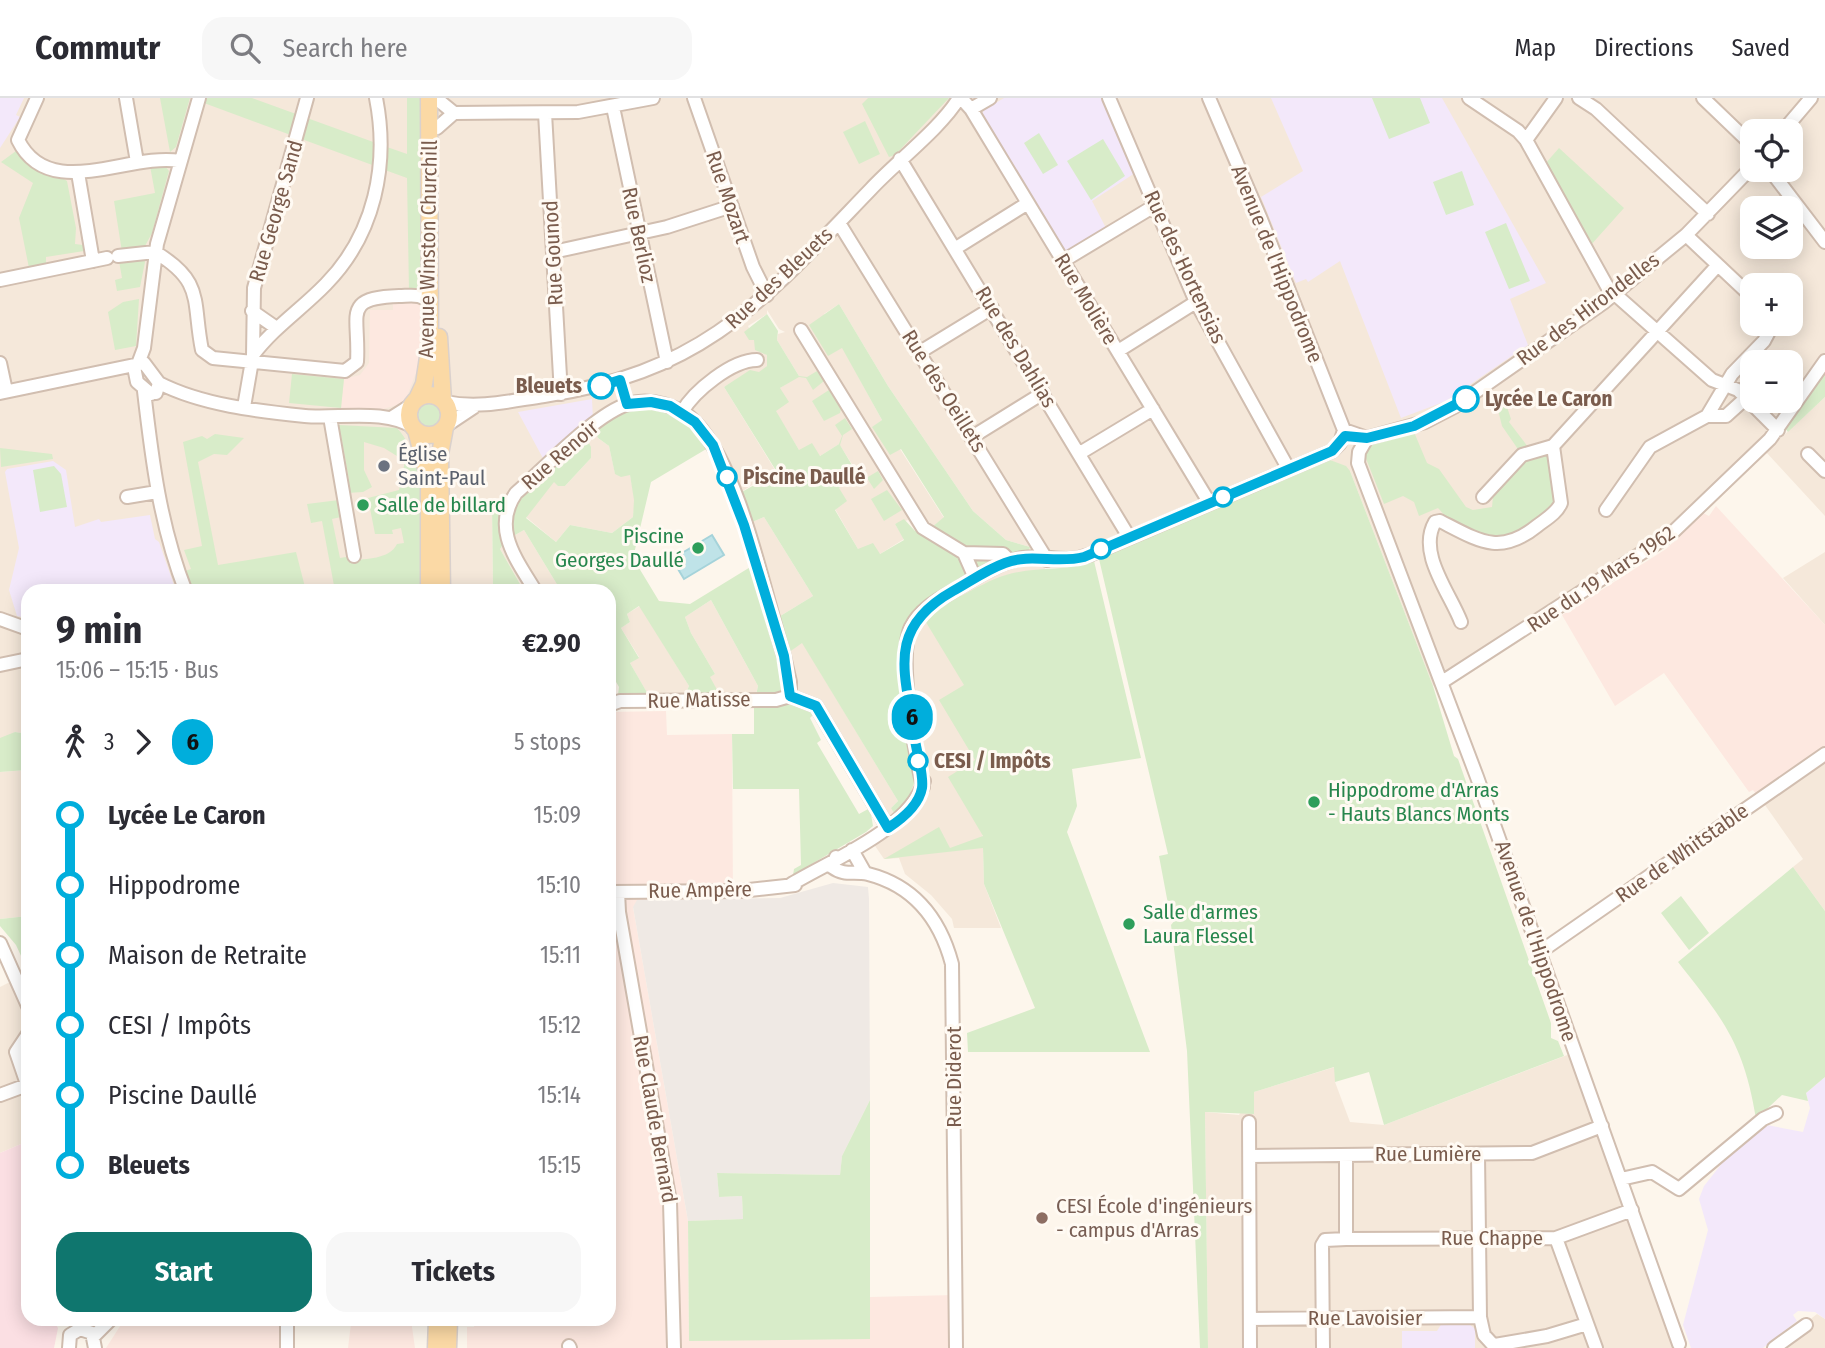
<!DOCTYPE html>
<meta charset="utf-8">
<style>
body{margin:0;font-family:"Fira Sans Condensed",sans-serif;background:#f7f7f7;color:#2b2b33;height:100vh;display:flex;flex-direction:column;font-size:26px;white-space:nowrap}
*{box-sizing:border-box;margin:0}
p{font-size:23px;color:#7c7c81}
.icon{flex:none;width:38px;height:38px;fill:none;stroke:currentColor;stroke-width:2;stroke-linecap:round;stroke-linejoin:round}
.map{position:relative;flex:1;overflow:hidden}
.drawer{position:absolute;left:21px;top:486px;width:595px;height:742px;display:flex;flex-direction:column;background:#fff;border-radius:21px;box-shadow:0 4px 18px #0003}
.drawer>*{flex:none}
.badge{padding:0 14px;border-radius:23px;font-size:24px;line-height:46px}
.tools{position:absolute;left:1740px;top:21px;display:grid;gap:14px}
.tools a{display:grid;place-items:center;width:63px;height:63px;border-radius:14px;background:#fff;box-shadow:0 4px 18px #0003;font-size:35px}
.map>.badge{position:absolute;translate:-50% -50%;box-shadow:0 0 0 4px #fff}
.legs{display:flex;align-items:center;gap:10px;height:77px;padding:0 35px;font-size:23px}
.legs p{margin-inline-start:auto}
.summary{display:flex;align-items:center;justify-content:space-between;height:119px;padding:0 35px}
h1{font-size:38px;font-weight:700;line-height:52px}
.action{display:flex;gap:14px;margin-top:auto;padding:14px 35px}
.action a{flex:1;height:80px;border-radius:21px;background:#0f766e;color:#fff;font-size:28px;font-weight:700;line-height:80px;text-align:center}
.action a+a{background:#f7f7f7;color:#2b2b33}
ul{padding:0 35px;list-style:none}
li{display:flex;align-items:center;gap:24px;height:70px;font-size:26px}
li i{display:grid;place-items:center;width:10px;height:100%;margin:0 9px;background:currentColor}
li i::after{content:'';width:18px;height:18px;margin:-9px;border:5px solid;border-radius:50%;background:#fff}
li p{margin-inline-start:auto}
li:first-child i{background:linear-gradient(#0000 50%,currentColor 0)}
li:last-child i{background:linear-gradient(currentColor 50%,#0000 0)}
header{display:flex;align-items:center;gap:42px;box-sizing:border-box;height:98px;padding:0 35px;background:#fff;border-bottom:2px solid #e1e1e2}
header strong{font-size:33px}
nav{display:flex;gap:38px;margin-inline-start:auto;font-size:24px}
.search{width:490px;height:63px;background:#f7f7f7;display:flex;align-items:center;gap:18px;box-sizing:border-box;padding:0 24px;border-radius:21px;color:#7c7c81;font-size:26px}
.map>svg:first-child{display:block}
.residential{fill:#f5e8da;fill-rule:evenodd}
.commercial{fill:#fde8e0}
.industrial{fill:#efe9e4}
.education{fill:#f3e8fa}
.medical{fill:#fbdfe3}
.green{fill:#d8ecc9}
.water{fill:#bfe3e8;stroke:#a5d3da;stroke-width:2}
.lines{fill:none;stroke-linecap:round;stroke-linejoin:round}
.minor-casing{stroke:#d1beb0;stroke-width:16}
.major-casing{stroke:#dad1cd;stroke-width:19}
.minor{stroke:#fff;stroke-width:12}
.major{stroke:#fbd9a5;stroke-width:16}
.line-1-casing{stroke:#fff;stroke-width:16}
.line-1{stroke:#00aedc;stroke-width:10}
.stop-1-dot{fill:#fff;stroke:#00aedc;stroke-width:3.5}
.worship-dot{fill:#6b7280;stroke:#fffaf3;stroke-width:2.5}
.leisure-dot{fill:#2e9e5b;stroke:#fffaf3;stroke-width:2.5}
.education-dot{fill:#8d6e63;stroke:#fffaf3;stroke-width:2.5}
.labels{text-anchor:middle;stroke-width:6;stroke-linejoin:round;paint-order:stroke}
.street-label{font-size:21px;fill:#7a5c4d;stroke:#fffaf3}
.stop-label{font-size:21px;font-weight:bold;fill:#7a5c4d;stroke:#fffaf3;text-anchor:start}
.worship-label{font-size:21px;fill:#5b616d;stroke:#fffaf3;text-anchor:start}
.leisure-label{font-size:21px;fill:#27864d;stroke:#fffaf3;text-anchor:start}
.education-label{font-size:21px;fill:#785e54;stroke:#fffaf3;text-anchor:start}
</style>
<header>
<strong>Commutr</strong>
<div class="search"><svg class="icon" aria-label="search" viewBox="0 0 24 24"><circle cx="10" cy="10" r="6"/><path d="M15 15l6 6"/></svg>Search here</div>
<nav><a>Map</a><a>Directions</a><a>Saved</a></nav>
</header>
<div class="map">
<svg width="1825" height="1250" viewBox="0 0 1825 1250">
<rect width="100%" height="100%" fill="#fdf6ec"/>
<!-- residential -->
<path class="residential" d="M0 0H1825V263L1791 316 1671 436 1433 588 1350 373 1330 362 1094 463 1075 471 1045 470 981 681 984 786 1001 830H954L952 821 931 797 905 776 899 760 884 761 873 745 888 730 821 614 798 600 784 558 802 544 898 703 891 710 898 714 909 631 911 529 1030 449 1006 442 973 413 888 288 839 206 824 216 882 322 873 329 900 351 944 420 931 430 915 433 908 422 895 426 904 441 880 456 858 451 835 411 839 390 859 377 839 346 820 358 799 352 775 313 780 290 799 278 777 242 778 236 785 234 779 231 767 212V216L748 228 760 252 767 257V268L763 273 724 289 775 372 735 398 713 347 598 340 609 348 615 375 630 377 635 402 633 419 612 435 570 427 556 444 526 419 554 383 565 388 591 360 492 408 493 493 28 494V636L15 634 0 642ZM1752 33H1790V72H1752ZM1752 110H1790V149H1752ZM1752 187H1790V226H1752ZM1752 264H1790V303H1752Z
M1825 299V418L1766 354Z
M764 419 813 498 777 520 745 427Z
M524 432 561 493H524L500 451 506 442Z
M1825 454V527L1783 480Z
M711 502 758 588 756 596 720 597 709 579 715 576 691 535 685 519Z
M640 508 689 588 685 597 651 602 630 565 639 559 621 530 630 524 627 516Z
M1825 656V813L1793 769 1803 761 1760 700Z
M28 672V818L0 821V674Z
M28 875V1043L0 1055V889Z
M1570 956 1680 1250H1208L1205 1014 1239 1017 1254 994 1335 969V984L1350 1024 1384 1027Z
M1817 1216 1825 1221V1250H1774Z"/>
<!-- commercial -->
<path class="commercial" d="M422 202 420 264 406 301 401 306 383 311H341L344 281 360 277 369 265 370 212H393V205Z
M1716 408 1825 527V648L1756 696 1753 692 1749 694 1664 575 1615 608 1562 517 1666 451 1703 415 1709 418Z
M666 613 667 637 732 636 733 801 633 809 688 1123 689 1242 870 1241V1199L955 1197 956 1250H467V1229H474L476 1222H609V614Z
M124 1222H411L415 1250H348L351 1226 342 1225 287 1226V1250H106Z"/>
<!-- industrial -->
<path class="industrial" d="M833 785 868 789 869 801 870 1002 842 1058 840 1077 717 1075 719 1099 742 1098 743 1121 688 1123 633 809 637 802 780 800Z"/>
<!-- education -->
<path class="education" d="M0 0H24L16 17 20 19 0 50Z
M1004 0H1102L1135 75 1092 103 1106 130 1067 153 1063 152 981 18 984 12Z
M1271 0H1442L1546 185 1510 201 1528 247 1446 303 1401 320 1340 163 1308 184 1306 181 1296 185 1261 99 1303 73Z
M592 301 593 322 545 364 518 314Z
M53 363 66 372 75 429 99 421 101 424 150 417 155 441 159 444 176 493 28 494V520L17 518 9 492 19 450 5 374 7 371Z
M1825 979V1221L1815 1214 1798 1213 1793 1217 1797 1223 1763 1250H1691L1683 1227 1708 1132 1699 1101 1704 1088 1723 1064 1767 1027 1803 1034 1810 1010 1806 995Z
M1442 1225H1468L1475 1231V1250H1402V1233H1437Z"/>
<!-- medical -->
<path class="medical" d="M28 1043V1222H56L54 1224 58 1230 54 1250H0V1055Z"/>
<!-- green -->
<path class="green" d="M160 0H190L176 49 170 54Z
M206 0H252L376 45 375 68 204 5Z
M407 0H425L423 183 418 191 409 193 407 80 385 72 387 49 407 56Z
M868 0H949L895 57 889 59 862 6Z
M1372 0H1420L1430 25 1389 41Z
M865 23 880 56 859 66 843 34Z
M1039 35 1058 67 1043 76 1024 45Z
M1103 41 1125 78 1091 102 1067 63Z
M1559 50 1624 110 1590 148 1545 66Z
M16 53 67 83 76 130 75 146 83 147 84 153 46 159V167L29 170 19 120 33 85 1 64Z
M150 68H165L169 73 152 135 145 148 122 154 114 103 155 95Z
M1462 73 1474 107 1446 117 1433 84Z
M1506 125 1530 183 1509 191 1485 134Z
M143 158 145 164 140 189 117 193 115 182 122 180 119 163Z
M139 201 136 248 115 252 108 214 123 204Z
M839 206 888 288 973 413 1006 442 1030 449 1026 459 955 493 961 498C975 491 991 481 1006 477 1036 468 1065 474 1094 463L1141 660 1072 671 1077 708 1067 734 1150 954H968L967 935 1035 910 984 786 983 750 884 761 939 729 950 750 983 738 948 679 975 662 939 602 964 587 921 516 911 529 915 683 904 710 894 715 891 710 898 703 802 545 788 555 777 520 813 498 764 419 750 425 740 395 765 381 764 377 775 371 724 289 750 272 759 274 767 268V257L755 252 754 242H749L744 234 767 216 778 233 777 242 799 278 807 279 817 273 824 283 813 292 806 280 799 279 780 290 789 304 776 313 799 352 812 345 820 358 839 346 842 338 835 327 845 320 852 331 843 337 840 347 858 377 868 379 878 373 883 382 874 391 867 380 858 378 839 390 847 403 835 412 858 451 873 445 880 456 904 442 895 426 904 421 915 433 931 430 944 419 901 351 890 357 872 329 882 322 842 250 828 258 809 227Z
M1825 275V299L1788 334 1784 329Z
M292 276 344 281 341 310 289 305Z
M829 292 841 311 840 315 824 323 812 303Z
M1490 294 1507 309 1511 321 1509 324 1528 349 1553 348 1558 412 1495 447 1448 421 1438 410 1419 418 1414 404 1403 398 1384 406 1365 358 1370 346 1414 334 1427 365 1439 371 1466 409 1473 412 1492 409 1494 389 1522 357 1502 328 1498 312 1493 313 1487 297Z
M415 317a15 15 0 1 1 30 0a15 15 0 1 1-30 0Z
M627 306 670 308 713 347 651 384 633 460 659 503 690 506 752 468 785 579 783 591 777 596 756 597 758 588 711 502 685 519 691 535 715 576 710 579 720 597H685L689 588 639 508 627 516 630 524 621 530 639 560 630 565 649 598 618 597 619 589 609 572V494L561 493 524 432 506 442 500 451 524 493H493L492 408 584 336 591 349V360L565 388H558L554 384 526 420 556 444 570 427 612 435 633 419 634 402 630 377 621 379 615 376 609 348 598 340 593 327Z
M339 327 397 330C432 368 424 444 423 493H335L322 423 311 425 307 406 339 402 341 419 332 421 340 460 346 459 351 463C366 460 389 462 397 446L404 445 401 430 392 432 393 436H375L368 400 399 392 405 363 384 350 364 344V372L372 389 363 394 347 395 344 383 349 382 341 337 335 335Z
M215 336 244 340 227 357 214 356 198 364 218 467 296 454 306 493H193L185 473 191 471 184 452 202 448 183 344 202 338 207 341Z
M0 350 52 356 53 361 1 369Z
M1330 362 1346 368 1350 373 1433 588 1454 658 1458 661 1551 925V940L1558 943 1564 958 1384 1027 1369 974 1335 984 1334 969 1254 994V1016L1205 1014 1208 1250H1200L1187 953 1171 827 1175 822 1173 810 1168 806 1159 758 1168 756 1099 461Z
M54 368 61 376 67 409 40 414 33 372Z
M887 392 902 412 884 423 871 401Z
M806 605 814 616 810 620 821 642 817 645 859 716 870 710 873 728 866 734 793 777 794 771 801 767 799 691H733L732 636H754V610Z
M15 634 28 636V686L27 672 0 674V640Z
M1793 769 1825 813V979L1806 995 1808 1003 1782 997 1756 1021C1744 946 1723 921 1678 864Z
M1681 798 1709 835 1689 852 1661 815Z
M28 818V873L16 847 0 828V821Z
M870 1002V1241L689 1243 688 1123 743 1121 742 1098 719 1099 717 1075 840 1077 842 1058Z"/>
<!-- water -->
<path class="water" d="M712 437 724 457 684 481 672 461Z"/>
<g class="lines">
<defs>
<path id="minor" d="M37 0 18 42C49 105 129 54 180 63
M126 0 137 64
M694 0 753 169 767 197
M961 0 971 11 1209 404
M1109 0 1196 204 1288 370
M1469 0 1518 33 1526 42 1608 190 1712 282 1738 292 1778 332
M1579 0 1596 11 1708 116
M1703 0 1752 47
M437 1 454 15
M613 9 667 264
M971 11 990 0
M454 15 578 14 653 0
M545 15 561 296
M437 30 454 15
M1783 33 1811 0
M1526 42 1556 0
M900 61 1129 439
M1770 72 1825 144
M78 75 93 163
M839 125 1047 462
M1686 137 1752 199
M956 150 1028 105
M553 154 667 129 732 108
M118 158 155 154C205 184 192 203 202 252L213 260 345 273 357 264C360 216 341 200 399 198 410 198 422 195 430 205
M1063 163 1156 107
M0 182 107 160
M252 213 275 229
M801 232 923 430 964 455 1003 456 1010 463
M1118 253 1196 204
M920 254 992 210
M253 257C274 229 302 211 326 186 375 136 389 66 376 0
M0 265 6 293
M138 266 144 250 157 146 199 0
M134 269 137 284 151 296
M159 285C202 307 257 313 305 318 339 321 385 310 415 330
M144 293C152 362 160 428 186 494
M0 295 144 265 159 285 156 295
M445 304C479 311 510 303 544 298 705 274 764 202 871 91 896 64 941 30 959 0
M244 309 253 257 254 190 307 0
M682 314C694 293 732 262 757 262
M1707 318H1726L1747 299
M330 319 354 458
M391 320 413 306
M447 327 474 309
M1344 332 1367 340 1425 324 1454 309 1603 205 1686 137 1752 69
M972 339 1043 295
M1367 340 1359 354 1358 365 1477 679 1679 1246
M1080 355 1153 311
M1808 356 1825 373
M127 399 157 394
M1483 399 1522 357 1553 348 1717 168
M1606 412 1650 349 1707 318 1732 276 1764 243 1773 226
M964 455 975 480
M536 494C517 462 491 431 516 395 544 371 595 316 628 306 651 299 680 308 696 325 741 373 764 495 784 558L790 584V598L816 608 888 730
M0 521 28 531
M1461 524C1450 495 1417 455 1435 424L1440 423C1479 443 1500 458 1537 428 1546 421 1557 415 1561 405L1553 348
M0 567 28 561
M1442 584 1671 436 1770 341 1825 263
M609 607 620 603 776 602 790 598
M923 689C915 655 897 559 911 529 921 509 942 500 960 489 980 477 1000 464 1023 460 1049 456 1063 467 1092 456L1332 353 1340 345 1344 332 1260 119 1209 0
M852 752 865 775
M836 759 832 769C844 778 854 773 868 776 915 788 940 821 952 866L956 1250
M790 787C831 762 911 731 924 683
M609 794 740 793 795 787
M618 794 619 814 670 1104 674 1250
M0 845 28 908
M1540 854 1825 656
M28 936 16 954 28 989
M0 997 27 987
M1249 1024 1250 1250
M1478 1056 1480 1219 1484 1237 1496 1250
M1250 1058 1532 1055 1602 1028
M1621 1081 1652 1074 1679 1091 1763 1021 1776 1015
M1556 1140 1596 1250
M1346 1141 1556 1140 1632 1112
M1250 1221 1480 1219
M287 1226V1250
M94 1238 110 1222
M1495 1247 1547 1238 1587 1226
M569 1248 570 1250
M69 1250 70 1237 80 1231 92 1235 95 1250
M1323 1250 1322 1147 1325 1142 1346 1141V1057
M1774 1250 1806 1227"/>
<path id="major" d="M439 239 443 302
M409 317a20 20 0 1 1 40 0a20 20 0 1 1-40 0Z
M417 301 424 286 430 246 429 0
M416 332 429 382V494
M442 494 440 356 445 329
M436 1250 437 1222
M448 1250 449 1222"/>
</defs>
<!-- minor casing -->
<use href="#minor" class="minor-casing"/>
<!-- major casing -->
<use href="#major" class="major-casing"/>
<!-- minor -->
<use href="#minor" class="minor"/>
<!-- major -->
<use href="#major" class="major"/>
</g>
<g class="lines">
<defs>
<path id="line-1" d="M601 288 620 282 627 306 651 304 670 308 695 324 713 347 744 427 784 558 790 598 816 608 888 730C902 721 919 707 922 690 924 677 917 656 915 642 906 576 884 532 953 493 971 483 986 472 1005 465 1031 455 1057 466 1084 459L1332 353 1345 338 1367 340 1414 328 1466 301"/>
</defs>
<!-- line-1 casing -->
<use href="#line-1" class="line-1-casing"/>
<!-- line-1 -->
<use href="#line-1" class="line-1"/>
</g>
<!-- markers -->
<g class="stop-1-dot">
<circle cx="601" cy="288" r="12"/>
<circle cx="1466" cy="301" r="12"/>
<circle cx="727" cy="379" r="9"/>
<circle cx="1223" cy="399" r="9"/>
<circle cx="1101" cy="451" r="9"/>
<circle cx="918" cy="663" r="9"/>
</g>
<circle class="worship-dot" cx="384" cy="368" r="7"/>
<g class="leisure-dot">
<circle cx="363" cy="407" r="7"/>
<circle cx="698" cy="450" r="7"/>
<circle cx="1314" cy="704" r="7"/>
<circle cx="1129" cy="826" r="7"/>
</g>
<circle class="education-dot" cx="1042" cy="1120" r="7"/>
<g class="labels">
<!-- street labels -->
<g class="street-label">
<text transform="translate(728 99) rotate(71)" y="7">Rue Mozart</text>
<text transform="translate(276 113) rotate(-74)" y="7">Rue George Sand</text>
<text transform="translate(639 137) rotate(78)" y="7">Rue Berlioz</text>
<text transform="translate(428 151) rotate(-89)" y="7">Avenue Winston Churchill</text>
<text transform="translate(553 155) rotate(-93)" y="7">Rue Gounod</text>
<text transform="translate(1277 166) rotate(68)" y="7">Avenue de l'Hippodrome</text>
<text transform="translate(1185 169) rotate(65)" y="7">Rue des Hortensias</text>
<text transform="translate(779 180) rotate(-43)" y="7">Rue des Bleuets</text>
<text transform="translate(1086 201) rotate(59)" y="7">Rue Molière</text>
<text transform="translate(1588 211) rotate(-37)" y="7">Rue des Hirondelles</text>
<text transform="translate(1016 249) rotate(59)" y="7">Rue des Dahlias</text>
<text transform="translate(944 293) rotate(58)" y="7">Rue des Oeillets</text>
<text transform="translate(560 357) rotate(-41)" y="7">Rue Renoir</text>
<text transform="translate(1601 481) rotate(-34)" y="7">Rue du 19 Mars 1962</text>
<text transform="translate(699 602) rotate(-1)" y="7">Rue Matisse</text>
<text transform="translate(1682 755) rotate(-35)" y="7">Rue de Whitstable</text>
<text transform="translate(700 792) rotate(-1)" y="7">Rue Ampère</text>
<text transform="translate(1536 843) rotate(71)" y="7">Avenue de l'Hippodrome</text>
<text transform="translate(954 979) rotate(-90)" y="7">Rue Diderot</text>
<text transform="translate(655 1021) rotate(80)" y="7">Rue Claude Bernard</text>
<text x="1428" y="1063">Rue Lumière</text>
<text x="1492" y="1147">Rue Chappe</text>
<text x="1365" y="1227">Rue Lavoisier</text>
</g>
<!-- stop labels -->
<g class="stop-label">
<text x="582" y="295" text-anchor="end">Bleuets</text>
<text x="1485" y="308">Lycée Le Caron</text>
<text x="743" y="386">Piscine Daullé</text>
<text x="934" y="670">CESI / Impôts</text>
</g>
<!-- worship labels -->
<g class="worship-label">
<text x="398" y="363">Église<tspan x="398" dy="24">Saint-Paul</tspan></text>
</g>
<!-- leisure labels -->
<g class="leisure-label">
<text x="377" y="414">Salle de billard</text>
<text x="684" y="445" text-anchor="end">Piscine<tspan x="684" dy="24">Georges Daullé</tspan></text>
<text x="1328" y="699">Hippodrome d'Arras<tspan x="1328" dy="24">- Hauts Blancs Monts</tspan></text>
<text x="1143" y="821">Salle d'armes<tspan x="1143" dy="24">Laura Flessel</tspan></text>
</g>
<!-- education labels -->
<g class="education-label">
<text x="1056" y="1115">CESI École d'ingénieurs<tspan x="1056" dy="24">- campus d'Arras</tspan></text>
</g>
</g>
</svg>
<div class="tools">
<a><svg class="icon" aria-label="locate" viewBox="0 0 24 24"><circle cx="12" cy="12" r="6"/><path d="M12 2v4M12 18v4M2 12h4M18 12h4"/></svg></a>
<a><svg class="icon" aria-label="layers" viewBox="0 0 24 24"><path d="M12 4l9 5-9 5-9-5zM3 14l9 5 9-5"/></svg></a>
<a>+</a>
<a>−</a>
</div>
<b class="badge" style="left:912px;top:619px;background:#00aedc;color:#111">6</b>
<section class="drawer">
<div class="summary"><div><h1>9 min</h1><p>15:06 – 15:15 · Bus</p></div><b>€2.90</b></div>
<div class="legs"><svg class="icon" aria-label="walk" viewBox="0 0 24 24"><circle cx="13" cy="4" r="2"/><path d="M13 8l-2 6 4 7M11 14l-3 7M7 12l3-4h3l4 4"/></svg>3<svg class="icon" aria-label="forward" viewBox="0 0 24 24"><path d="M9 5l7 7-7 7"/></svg><b class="badge" style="background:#00aedc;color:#111">6</b><p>5 stops</p></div>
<ul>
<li><i style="color:#00aedc"></i><b>Lycée Le Caron</b><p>15:09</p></li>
<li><i style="color:#00aedc"></i><span>Hippodrome</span><p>15:10</p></li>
<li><i style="color:#00aedc"></i><span>Maison de Retraite</span><p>15:11</p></li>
<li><i style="color:#00aedc"></i><span>CESI / Impôts</span><p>15:12</p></li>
<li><i style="color:#00aedc"></i><span>Piscine Daullé</span><p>15:14</p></li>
<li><i style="color:#00aedc"></i><b>Bleuets</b><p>15:15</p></li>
</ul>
<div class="action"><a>Start</a><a>Tickets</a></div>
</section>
</div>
